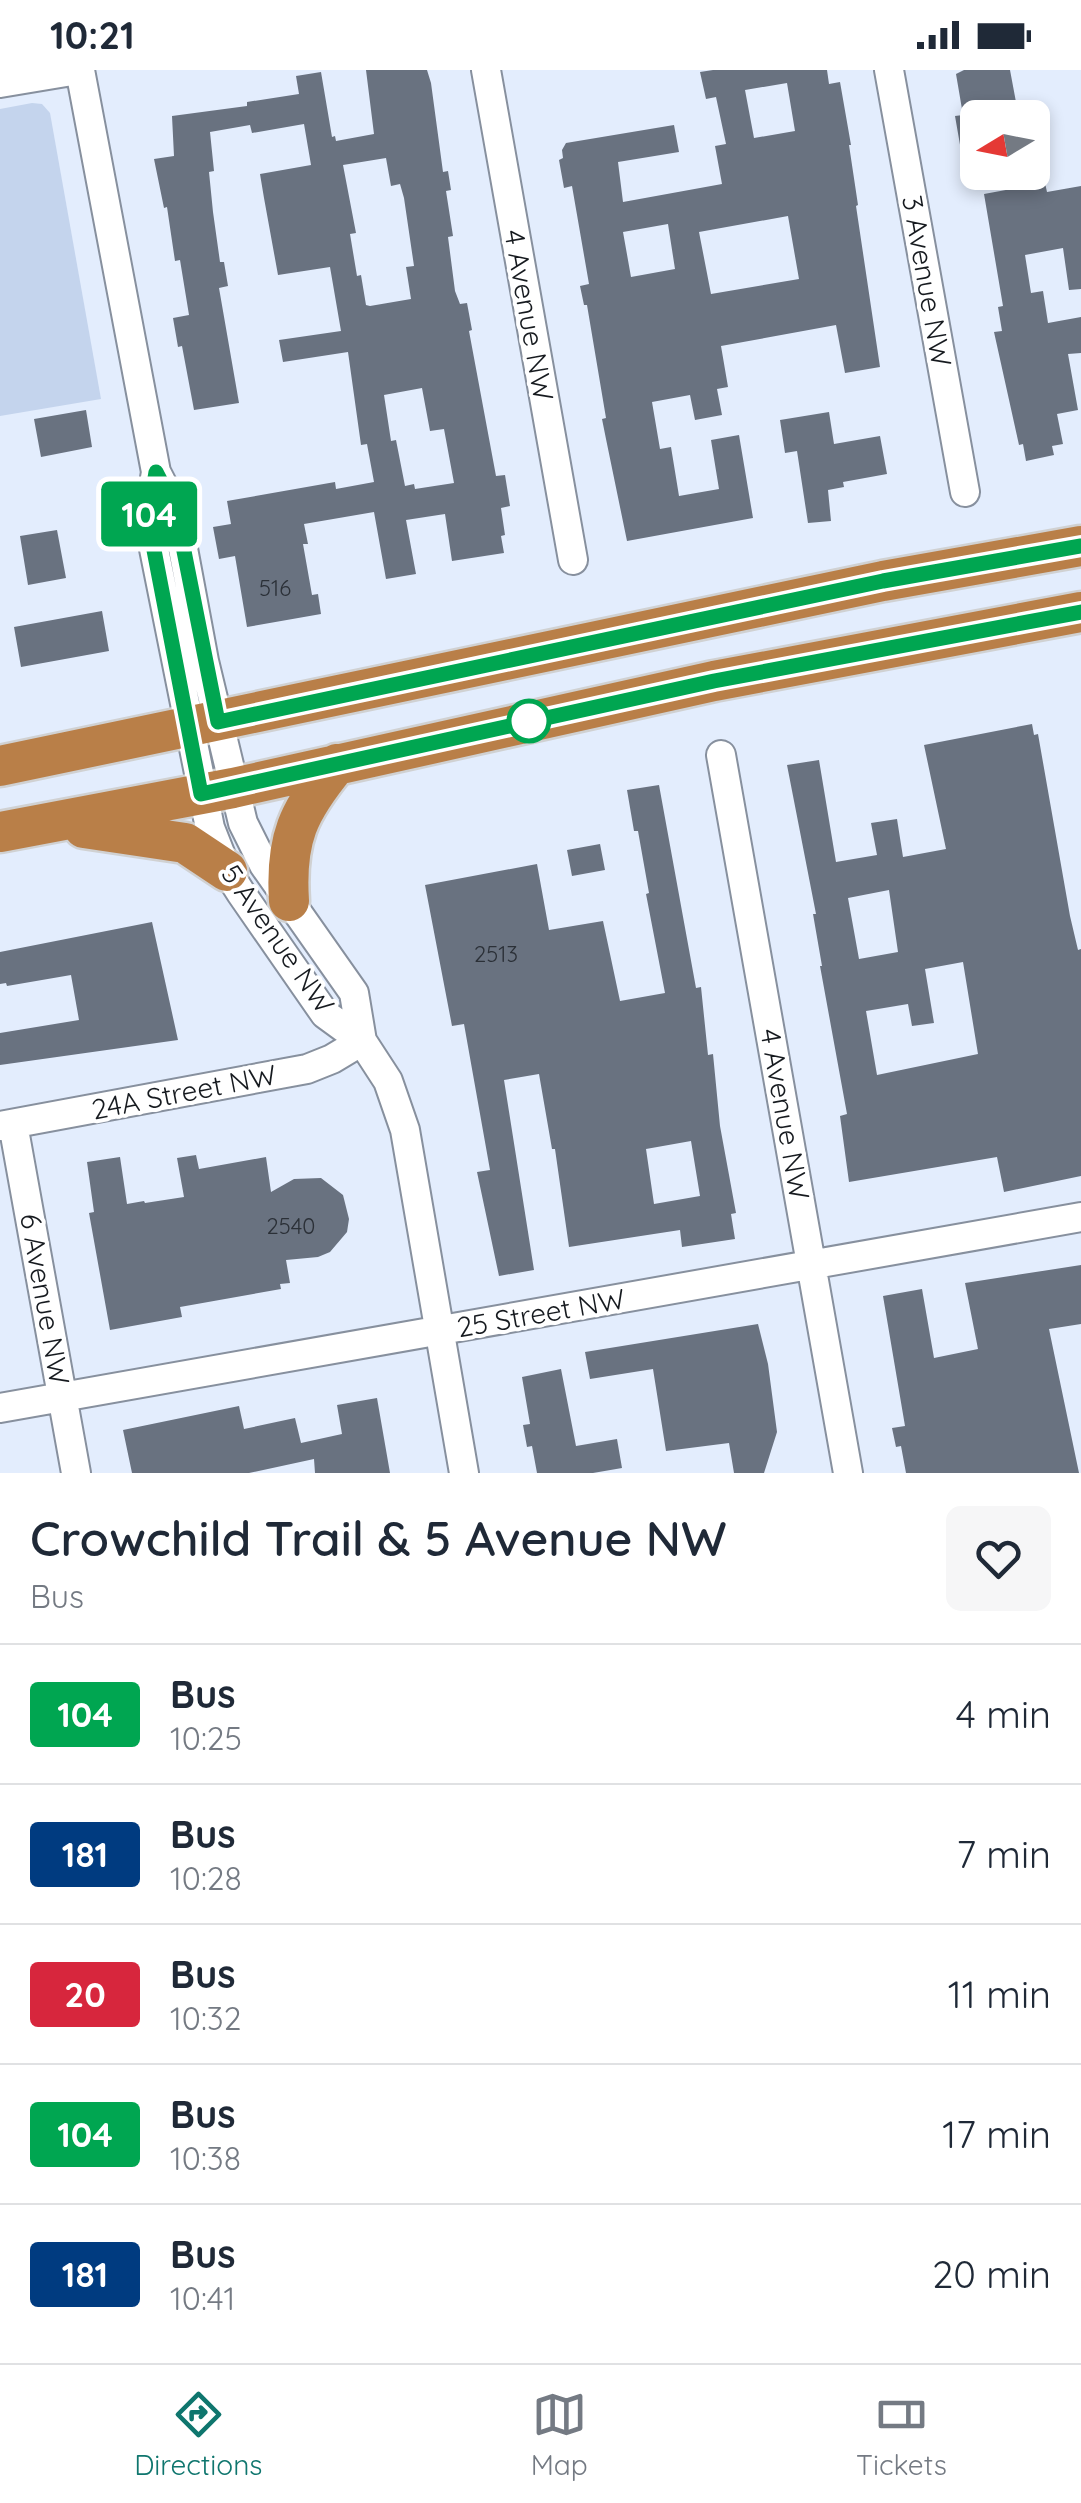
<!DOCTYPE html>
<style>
body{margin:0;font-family:Quicksand,sans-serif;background:#f6f6f7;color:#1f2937;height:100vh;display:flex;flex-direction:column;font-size:38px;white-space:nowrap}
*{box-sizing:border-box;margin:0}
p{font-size:32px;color:#747a83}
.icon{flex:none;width:55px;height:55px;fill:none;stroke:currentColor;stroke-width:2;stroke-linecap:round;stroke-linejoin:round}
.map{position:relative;height:1403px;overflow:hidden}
.details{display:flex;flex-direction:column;background:#fff;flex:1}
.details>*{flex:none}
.badge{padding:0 20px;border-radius:8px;font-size:35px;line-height:65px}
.needle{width:65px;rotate:260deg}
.fabs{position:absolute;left:960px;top:30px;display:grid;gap:20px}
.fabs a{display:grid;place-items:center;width:90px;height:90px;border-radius:15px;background:#fff;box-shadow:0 5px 15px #0003;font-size:50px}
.map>.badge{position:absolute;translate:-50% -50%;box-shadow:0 0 0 5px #fff}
.round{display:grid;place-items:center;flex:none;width:105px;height:105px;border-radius:15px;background:#f6f6f7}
.headline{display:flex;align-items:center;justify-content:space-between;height:170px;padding:0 30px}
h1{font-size:48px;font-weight:600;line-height:75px}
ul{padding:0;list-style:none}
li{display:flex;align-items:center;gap:30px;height:140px;padding:0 30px;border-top:2px solid #e0e1e3}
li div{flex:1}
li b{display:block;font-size:38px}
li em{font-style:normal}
li .badge{min-width:110px;font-weight:700;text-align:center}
.status{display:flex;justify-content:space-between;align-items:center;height:70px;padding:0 50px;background:#fff;direction:ltr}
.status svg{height:28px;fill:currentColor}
.tabs{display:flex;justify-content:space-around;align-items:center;height:140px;border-top:2px solid #e0e1e3;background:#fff;font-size:28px;color:#747a83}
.tabs a{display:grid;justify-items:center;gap:5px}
.tabs .selected{color:#0f766e}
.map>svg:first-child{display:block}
.green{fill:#c4d4ed}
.building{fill:#697280;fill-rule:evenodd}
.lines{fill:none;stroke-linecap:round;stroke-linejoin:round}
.minor-casing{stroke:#87909e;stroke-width:32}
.highway-casing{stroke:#d0d1d2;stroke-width:45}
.minor{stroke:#fff;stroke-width:28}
.highway{stroke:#b97f48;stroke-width:40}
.line-casing{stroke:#fff;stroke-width:22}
.line{stroke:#00a651;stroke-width:15}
.stop-dot{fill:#fff;stroke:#00a651;stroke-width:5}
.labels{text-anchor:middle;stroke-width:8;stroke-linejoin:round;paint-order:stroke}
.number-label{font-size:22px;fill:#2b3037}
.street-label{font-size:28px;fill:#161a1f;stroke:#fff}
</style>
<div class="status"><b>10:21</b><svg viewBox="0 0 49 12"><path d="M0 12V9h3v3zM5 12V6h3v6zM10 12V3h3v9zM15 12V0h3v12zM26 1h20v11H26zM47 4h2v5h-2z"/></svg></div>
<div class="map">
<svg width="1081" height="1403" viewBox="0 0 1081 1403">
<rect width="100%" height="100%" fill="#e3edfd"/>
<!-- green -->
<path class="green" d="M32 33 42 34 50 43 101 329 0 346V39Z"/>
<!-- building -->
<path class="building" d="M366 0H427L431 13 443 102 448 101 451 120 446 121 453 166 448 167 455 221 460 234 467 233 472 260 469 261 496 406 505 405 510 436 501 438 505 465 501 466 504 483 452 491 445 444 406 450 416 504 386 509 374 442 304 454 308 474H303L312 525 318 524 321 544 247 557 235 486 219 489 213 457 231 454 227 431 335 412 336 419 374 412 367 374 361 375 348 282 283 292 279 270 341 261 330 197 278 205 264 128 260 104 311 95 304 54 252 63 250 55 210 62 214 101 209 102 213 142 220 192H224L228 216 219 218 239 333 194 340 182 276 178 277 173 248 189 245 180 190 175 191 167 137 164 138 154 89 174 86 172 46 247 36V32L299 24 296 6 321 2 332 67 335 66 336 71 374 64ZM386 88 391 116 400 114 404 128 414 196 406 197 411 229 370 236 366 235 361 205 357 206 350 164 356 163 343 95ZM422 318 430 361 444 359 454 413 415 419 414 414 405 416 396 370 391 371 384 325Z
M713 0H827L829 14 840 12 851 75H849L858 135 856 136 880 297 845 303 836 255 721 276 728 317 717 319 722 345 695 350 690 325 652 332 660 379 671 377 679 426 719 419 711 370 739 365 753 448 627 471 606 369 602 349 606 348 587 235H584L580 216 589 214 572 116 564 118 559 90 563 88 562 80 566 73 674 55 679 82 618 92 623 132 722 114 715 76 726 74 716 27 706 29 700 2ZM787 13 795 61 754 68 745 20ZM788 146 799 209 711 224 699 162ZM668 154 675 199 631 207 623 162Z
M964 0H1010L1019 48H978V114L967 115 955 46 963 45 956 4Z
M1045 113 1047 122 1081 116V219L1069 220 1063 178 1025 185 1031 223 1043 221 1048 253 1081 247V283L1068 284 1078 340 1057 344 1063 374 1052 376 1054 385 1026 391 1023 374 1019 375 994 262 1002 261 998 237 1003 236 984 124Z
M86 340 92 377 41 387 34 349Z
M829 342 834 374 880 366 887 404 843 412 844 417 828 420 831 451 808 453 797 381 785 383 780 350Z
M57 460 66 508 28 515 20 466Z
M102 541 109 581 21 597 14 557Z
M1032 654 1034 665 1038 664 1070 846 1078 880 1081 879V1106L1004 1122 997 1087 849 1112 840 1046 847 1044 820 896H822L813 844H816L787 695 819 690 836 792 877 785 871 753 897 749 903 787 946 779 924 675ZM889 820 898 882 859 889 848 828ZM963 892 978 984 877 1005 866 941 908 934 912 956 934 953 925 899Z
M659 715 696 918 701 917 708 985 713 984 720 1056 736 1143 731 1144 735 1169 682 1177 680 1160 569 1177 555 1079H552L539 1004 504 1010 534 1200 499 1206 477 1102 490 1100 464 954 452 956 425 815 537 794 549 860 603 851 620 931 665 923 646 824 649 823 638 761H634L627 720ZM691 1071 700 1126 654 1134 646 1079Z
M600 774 605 800 572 806 567 780Z
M152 852 178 970 0 995V963L79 950 71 905 7 916 6 913 0 914V882Z
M196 1085 199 1099 266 1087 271 1122 294 1109 321 1108 343 1125 349 1149 347 1162 330 1182 318 1187 286 1190 290 1213 280 1214 281 1219 180 1237 182 1247 110 1260 89 1143 94 1142 87 1092 120 1087 127 1134 144 1131 145 1133 184 1127 177 1088Z
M1081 1195V1254L1049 1259 1079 1403H906L901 1376 896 1377 892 1358 905 1356 883 1226 922 1219 934 1288 978 1279 965 1213Z
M758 1254 768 1294 777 1362 764 1403H734L729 1373 666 1381 653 1299 590 1309 585 1282Z
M561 1299 576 1376 617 1369 622 1398 593 1403H537L532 1376 527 1377 523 1355 530 1354 522 1307Z
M377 1328 390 1403H315L314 1389 249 1403H132L123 1360 239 1336 244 1359 295 1348 301 1373 342 1364 337 1335Z"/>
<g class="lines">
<defs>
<path id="minor" d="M80 0 156 402 176 441 204 591 243 753 264 795 354 923 362 971
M486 0 573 490
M889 0 965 422
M0 13 78 0
M156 402 148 449 210 758 227 801 241 823 325 944 362 971 388 1011 405 1060 464 1403
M721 685 848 1403
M13 1054 76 1403
M0 1056 307 999 332 989 362 971
M0 1338 1081 1147"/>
<path id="highway" d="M0 696 883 511 1081 476
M84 758 185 773 227 801
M0 762 233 718 714 611 1081 542
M289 831C285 769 298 741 337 694"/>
</defs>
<!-- minor casing -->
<use href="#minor" class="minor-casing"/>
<!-- highway casing -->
<use href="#highway" class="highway-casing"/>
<!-- minor -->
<use href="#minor" class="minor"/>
<!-- highway -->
<use href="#highway" class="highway"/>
</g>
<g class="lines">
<defs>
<path id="line" d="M1081 476 883 511 218 652 176 441 156 402 148 449 201 724 714 611 1081 542"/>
</defs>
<!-- line casing -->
<use href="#line" class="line-casing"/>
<!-- line -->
<use href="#line" class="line"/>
</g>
<!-- markers -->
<circle class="stop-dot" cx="529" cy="651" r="20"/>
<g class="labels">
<!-- number labels -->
<g class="number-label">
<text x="275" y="526">516</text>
<text x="496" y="892">2513</text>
<text x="291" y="1164">2540</text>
</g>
<!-- street labels -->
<g class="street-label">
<text transform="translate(927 211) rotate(80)" y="10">3 Avenue NW</text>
<text transform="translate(529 245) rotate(80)" y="10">4 Avenue NW</text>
<text transform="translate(278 869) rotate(55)" y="10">5 Avenue NW</text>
<text transform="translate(184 1022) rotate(-11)" y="10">24A Street NW</text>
<text transform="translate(785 1044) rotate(80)" y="10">4 Avenue NW</text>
<text transform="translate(45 1229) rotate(80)" y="10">6 Avenue NW</text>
<text transform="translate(541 1243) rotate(-10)" y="10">25 Street NW</text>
</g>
</g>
</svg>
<div class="fabs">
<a><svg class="needle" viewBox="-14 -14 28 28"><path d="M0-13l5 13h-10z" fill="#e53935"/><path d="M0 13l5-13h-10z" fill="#747a83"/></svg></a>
</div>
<b class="badge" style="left:149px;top:444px;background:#00a651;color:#fff">104</b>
</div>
<section class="details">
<div class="headline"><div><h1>Crowchild Trail &amp; 5 Avenue NW</h1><p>Bus</p></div><a class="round"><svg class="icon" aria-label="heart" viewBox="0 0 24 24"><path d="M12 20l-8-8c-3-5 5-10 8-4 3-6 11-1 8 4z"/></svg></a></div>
<ul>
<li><span class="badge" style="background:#00a651;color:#fff">104</span><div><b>Bus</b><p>10:25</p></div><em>4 min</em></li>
<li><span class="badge" style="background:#003b80;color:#fff">181</span><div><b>Bus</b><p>10:28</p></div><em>7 min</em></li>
<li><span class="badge" style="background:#d7263d;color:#fff">20</span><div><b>Bus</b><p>10:32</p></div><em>11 min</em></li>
<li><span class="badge" style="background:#00a651;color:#fff">104</span><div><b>Bus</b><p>10:38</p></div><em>17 min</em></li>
<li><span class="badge" style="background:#003b80;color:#fff">181</span><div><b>Bus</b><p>10:41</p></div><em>20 min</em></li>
</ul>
</section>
<nav class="tabs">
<a class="selected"><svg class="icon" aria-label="directions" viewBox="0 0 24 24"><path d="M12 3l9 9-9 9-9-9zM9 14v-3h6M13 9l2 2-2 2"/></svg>Directions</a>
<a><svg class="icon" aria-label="map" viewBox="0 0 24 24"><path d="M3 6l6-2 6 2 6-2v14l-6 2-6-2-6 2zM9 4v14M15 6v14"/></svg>Map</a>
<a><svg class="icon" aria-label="tickets" viewBox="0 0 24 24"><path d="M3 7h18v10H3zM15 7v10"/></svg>Tickets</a>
</nav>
